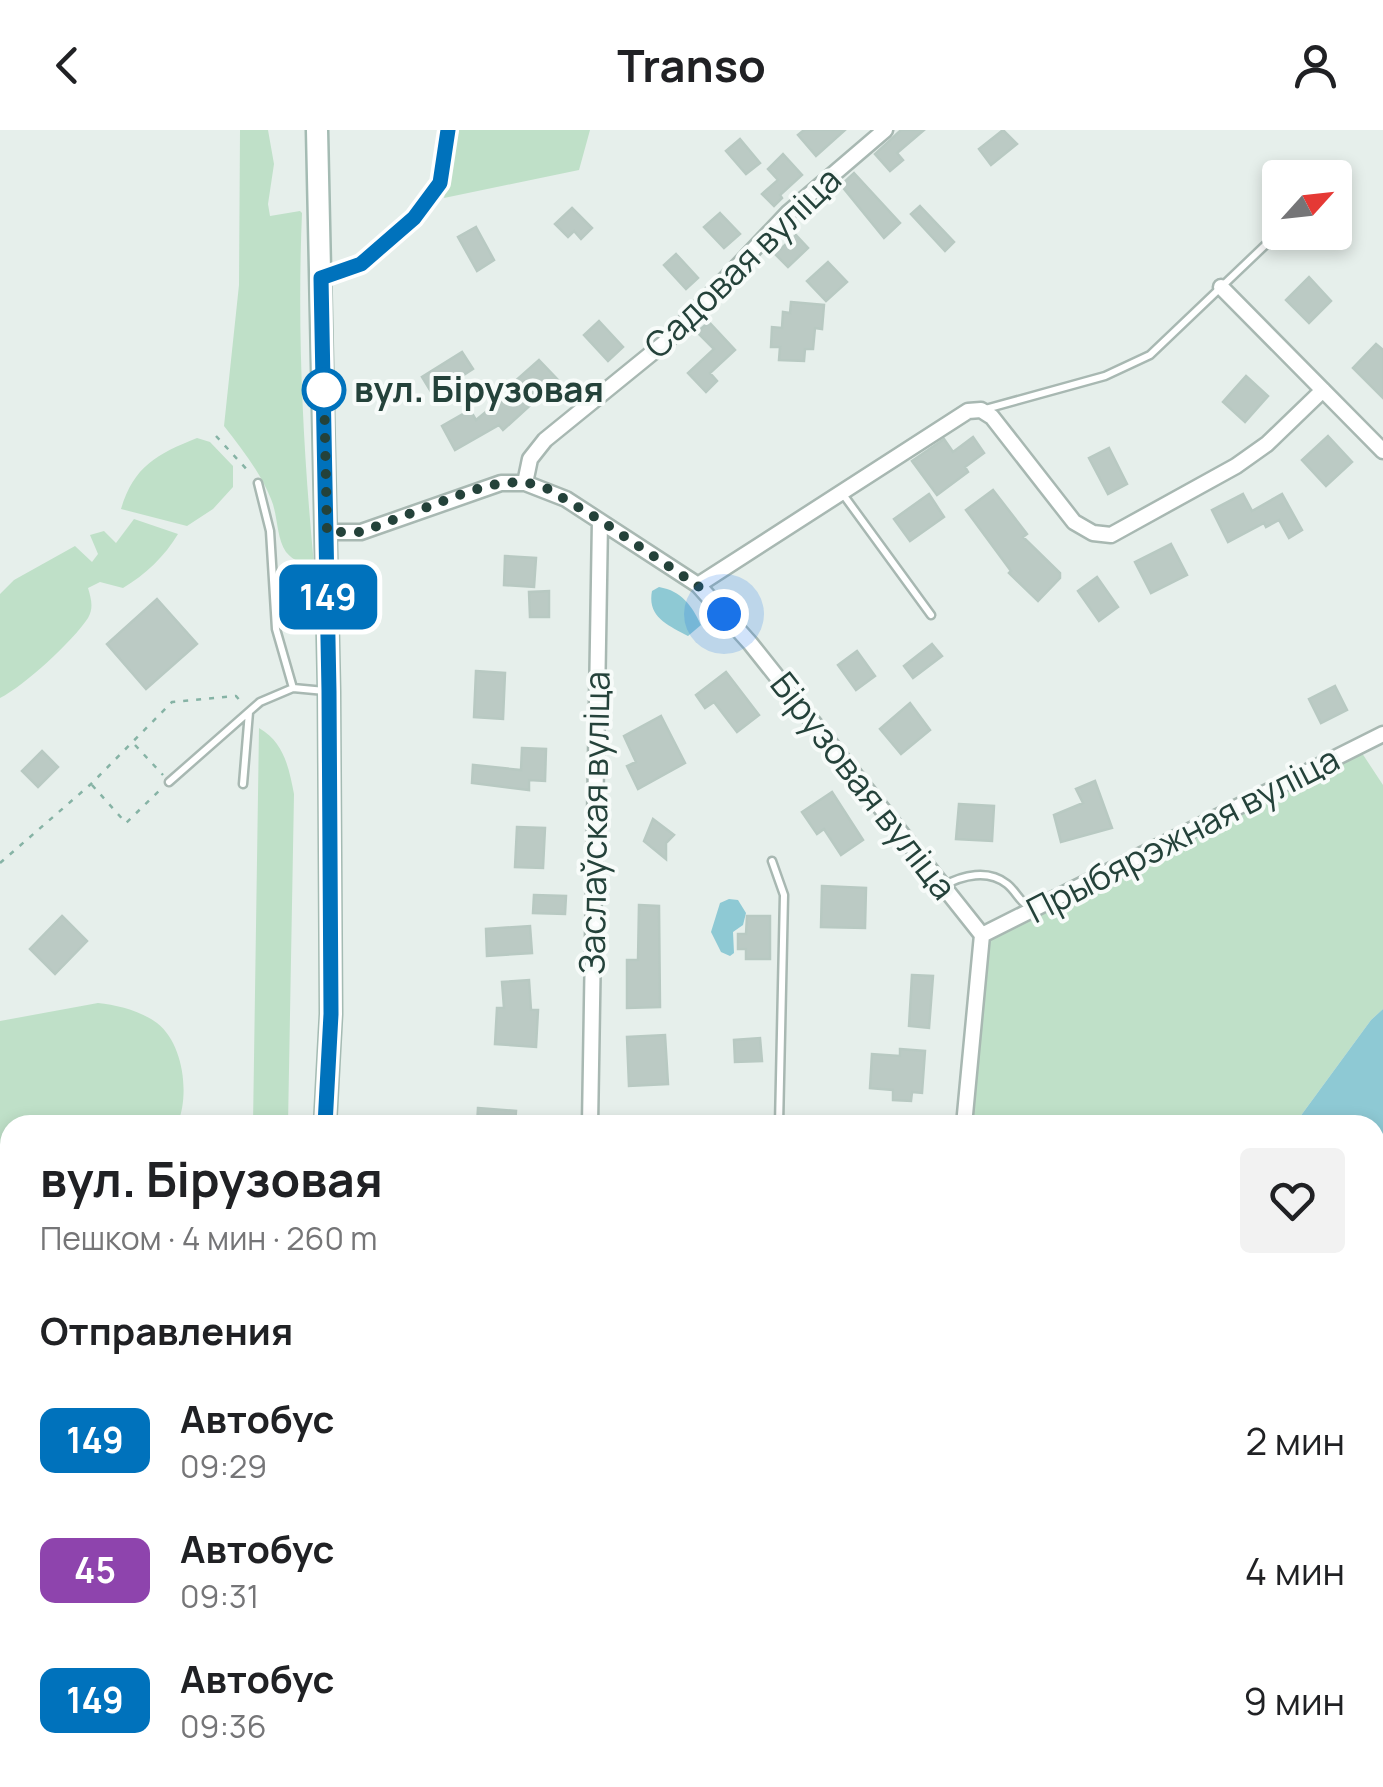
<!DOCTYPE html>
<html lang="ru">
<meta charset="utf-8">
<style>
body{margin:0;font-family:Manrope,sans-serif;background:#f2f2f2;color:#202124;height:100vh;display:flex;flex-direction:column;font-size:38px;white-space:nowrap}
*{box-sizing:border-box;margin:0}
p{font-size:32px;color:#757577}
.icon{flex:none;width:55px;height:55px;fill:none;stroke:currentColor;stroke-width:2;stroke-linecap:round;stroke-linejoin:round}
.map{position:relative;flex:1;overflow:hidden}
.details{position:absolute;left:0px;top:985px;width:1385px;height:672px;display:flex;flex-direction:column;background:#fff;border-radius:30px 30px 0 0;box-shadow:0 5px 15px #0003}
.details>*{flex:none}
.badge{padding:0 20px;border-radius:15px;font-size:35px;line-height:65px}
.needle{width:65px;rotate:63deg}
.buttons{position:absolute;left:1262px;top:30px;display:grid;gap:20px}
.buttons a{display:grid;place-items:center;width:90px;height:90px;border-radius:10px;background:#fff;box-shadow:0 5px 15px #0003;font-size:50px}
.you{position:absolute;width:50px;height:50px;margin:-25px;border:8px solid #fff;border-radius:50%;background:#1a73e8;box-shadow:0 0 0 15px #1a73e833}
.map>.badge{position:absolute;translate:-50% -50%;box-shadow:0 0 0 5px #fff}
h2{padding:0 40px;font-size:38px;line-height:90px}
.round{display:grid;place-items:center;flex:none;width:105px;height:105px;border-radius:10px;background:#f2f2f2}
.summary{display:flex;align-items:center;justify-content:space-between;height:170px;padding:0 40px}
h1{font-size:48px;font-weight:700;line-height:75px}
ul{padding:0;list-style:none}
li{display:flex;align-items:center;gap:30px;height:130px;padding:0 40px}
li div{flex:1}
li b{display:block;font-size:38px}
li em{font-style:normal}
li .badge{min-width:110px;font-weight:700;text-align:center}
header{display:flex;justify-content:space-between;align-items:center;height:130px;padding:0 40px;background:#fff;font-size:45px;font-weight:700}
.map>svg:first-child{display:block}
.green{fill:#bfe0c8}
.water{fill:#8ec9d4}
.building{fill:#bbcac4;stroke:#b8c9c2;stroke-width:2.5}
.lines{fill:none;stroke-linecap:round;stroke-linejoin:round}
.service-casing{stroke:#a8b8b2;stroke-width:11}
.minor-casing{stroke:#a8b8b2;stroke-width:19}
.secondary-casing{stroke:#a4bbb3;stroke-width:25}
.path{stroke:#86b3a5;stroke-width:2.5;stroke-dasharray:5 8;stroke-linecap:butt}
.service{stroke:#fff;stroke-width:6}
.minor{stroke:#fff;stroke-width:14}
.secondary{stroke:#fff;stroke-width:20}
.line-casing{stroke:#fff;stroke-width:22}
.line{stroke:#0072bc;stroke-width:15}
.walk{stroke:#24423a;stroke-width:10;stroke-dasharray:0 18}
.stop-dot{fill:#fff;stroke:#0072bc;stroke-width:5}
.labels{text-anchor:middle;stroke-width:8;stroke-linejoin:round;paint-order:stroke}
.street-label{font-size:35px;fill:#24423a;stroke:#f7fbf9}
.stop-label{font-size:35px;font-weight:bold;fill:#24423a;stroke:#f7fbf9;text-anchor:start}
</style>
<header><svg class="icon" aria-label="back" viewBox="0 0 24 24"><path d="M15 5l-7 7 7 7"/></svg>Transo<svg class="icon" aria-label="person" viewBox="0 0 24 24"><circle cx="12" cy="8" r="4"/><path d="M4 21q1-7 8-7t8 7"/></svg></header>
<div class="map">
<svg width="1383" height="1657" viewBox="0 0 1383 1657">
<rect width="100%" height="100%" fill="#e6efeb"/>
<!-- green -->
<path class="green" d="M240 0H268L274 34 268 74 270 86 300 81 302 83C297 201 303 318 314 435 303 433 294 432 286 422 276 407 278 385 271 369 260 342 242 319 224 296L239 155Z
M459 0H590L579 40 444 68Z
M197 308 210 312 233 336V357L213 379 187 396 121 379C134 336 157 324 197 308Z
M134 389 178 404C165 426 145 445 123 458L100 452 88 458C91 468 94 478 88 488 73 511 24 556 0 568V464L14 450 75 416 92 432 98 424 90 405 104 401 116 413Z
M259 598C284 612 289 638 294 664L288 995H253Z
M1358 617 1383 655V879L1371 890 1294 995H968L982 805Z
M98 873C117 875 141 881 157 893 184 914 190 966 177 995H10V1059L0 1062V891Z
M51 1648H161L160 1657H41Z"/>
<!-- water -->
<path class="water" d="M659 457C682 461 692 476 701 495L688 506C668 495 647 487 652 461Z
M729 769 738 770 746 783 743 795 733 802 734 823 730 826 721 822 711 802 720 773Z
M1383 879V1049L1375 1063V995H1294L1371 890Z
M264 1648H589L595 1657H248Z
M907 1648H1095L1087 1657H901Z"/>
<!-- building -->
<path class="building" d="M804 0H845L816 26 798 5Z
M901 0H924L897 23 903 30 890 41 875 24Z
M1003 0 1017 14 991 35 979 19Z
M740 9 760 33 746 44 726 21Z
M783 24 802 45 780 65 782 68 774 76 762 64 778 50 768 39Z
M854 43 900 93 884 108 841 55Z
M920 76 954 112 945 121 911 84Z
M572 78 592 98 581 109 574 101 568 107 555 94Z
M720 83 740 104 724 118 704 97Z
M476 97 494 130 477 141 458 107Z
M796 105 808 118 788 137 775 124Z
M676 124 698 148 686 159 664 135Z
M828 132 847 152 826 171 807 151Z
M1309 147 1331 171 1309 193 1286 170Z
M791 172 824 175 822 199 815 198 813 219H805L804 231 779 230 780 217H771L772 197 782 198 783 182 790 183Z
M599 191 623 217 608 231 584 205Z
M709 192 735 220 710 243 717 251 706 262 688 243 714 219 697 202Z
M1376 214 1383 220V268L1353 238Z
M462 222 473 239 433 265 422 247Z
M539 230 558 250 503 300 499 295 455 320 442 296 470 280 476 290 515 258 512 254Z
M1246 246 1268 266 1245 292 1223 272Z
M1328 306 1352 332 1326 356 1302 330Z
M973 307 984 323 965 337 968 342 937 365 912 331 944 309 953 322Z
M1109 318 1127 354 1108 364 1089 328Z
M993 360 1027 404 1023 407 1060 443V448L1038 471 1009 443 1011 441 966 380Z
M929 364 944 387 910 411 894 389Z
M1243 364 1252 381 1282 364 1302 400 1289 408 1279 390 1266 397 1264 393 1228 412 1212 380Z
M1171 414 1187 445 1151 463 1135 432Z
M505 426 536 428 534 457 504 455Z
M1097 447 1118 477 1099 491 1078 461Z
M549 461V487H530L529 462Z
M157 469 197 514 146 559 107 514Z
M932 514 942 526 913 548 904 536Z
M857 521 875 546 856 560 838 535Z
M476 541 505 543 503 589 474 587Z
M726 542 759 585 737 602 714 572 705 578 696 565Z
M1335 556 1347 580 1321 593 1309 569Z
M910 573 930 600 901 624 880 599Z
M661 586 685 633 638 659 627 636 636 632 624 606Z
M522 618 546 619 545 651 529 650V660L472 653 473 635 521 640Z
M42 621 58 637 38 657 22 641Z
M1095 651 1112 698 1061 712 1054 685 1083 673 1076 659Z
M832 662 863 710 841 725 824 699 817 704 802 682Z
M959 674 994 676 992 711 956 709Z
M653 689 674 705 666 713V729L644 711Z
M517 697 545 698 543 738 515 737Z
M822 756 866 758 865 798 821 797Z
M534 765 566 766 565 784 533 783Z
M639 775 659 776 660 877 627 878V830H638Z
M62 786 87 811 55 844 30 819Z
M747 786H770V829H746V819H738V804H746Z
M530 796 532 823 487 826 486 799Z
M912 845 933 846 929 898 909 896Z
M529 850 531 880H538L536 917 495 914 497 878H504L502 852Z
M665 905 668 954 629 956 627 907Z
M760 908 762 931 735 932 734 910Z
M900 919 925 921 922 963 912 962 911 971 893 970V960L870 958 872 924 900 926Z
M478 978 516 981 515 995H477Z"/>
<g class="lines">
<defs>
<path id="service" d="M322 148 361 135 414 88 440 53 448 0
M982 280 1105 246 1150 225 1280 101
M258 353 270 401 276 499 293 558
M842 363 931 485
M169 652 260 572 293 558 325 561
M243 654 249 582
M772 731 784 765 779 995
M943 756C963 745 988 739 1007 754 1017 762 1019 772 1031 778"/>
<path id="minor" d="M1221 157 1383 321
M525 353 530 329 545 310 668 210 788 83 885 0
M327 402H361L501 353H525L566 369 698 455 750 513 982 805 964 995
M698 455 968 281 981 280 992 287 1074 392 1093 403 1111 405 1236 336 1267 314 1323 260
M982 805 1383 604
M590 995 600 391
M1375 1108 1383 1095
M1107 1657 1115 1648"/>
<path id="secondary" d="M317 0 329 561 331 884 325 995
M199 1657 201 1648"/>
</defs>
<!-- service casing -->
<use href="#service" class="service-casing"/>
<!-- minor casing -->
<use href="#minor" class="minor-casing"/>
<!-- secondary casing -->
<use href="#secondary" class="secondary-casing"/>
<!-- path -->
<path class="path" d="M216 306 251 344
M135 615 163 645
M92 655 126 693 162 658
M0 733 91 654 172 572 236 566 242 573"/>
<!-- service -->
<use href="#service" class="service"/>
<!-- minor -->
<use href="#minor" class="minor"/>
<!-- secondary -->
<use href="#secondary" class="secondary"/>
</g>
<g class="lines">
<defs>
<path id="line" d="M325 995 331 884 329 561 321 148 361 134 414 88 440 53 448 0"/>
</defs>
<!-- line casing -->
<use href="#line" class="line-casing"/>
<!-- line -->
<use href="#line" class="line"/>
<!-- walk -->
<path class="walk" d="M324 260V257L327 402H361L470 361 501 353 525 352 546 358 600 390 698 456 724 484"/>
</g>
<!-- markers -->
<circle class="stop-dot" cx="324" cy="260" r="20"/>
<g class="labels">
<!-- street labels -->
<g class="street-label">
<text transform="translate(743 133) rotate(-44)" y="12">Садовая вуліца</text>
<text transform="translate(863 656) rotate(52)" y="12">Бірузовая вуліца</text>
<text transform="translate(595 693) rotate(-89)" y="12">Заслаўская вуліца</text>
<text transform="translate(1183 705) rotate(-27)" y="12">Прыбярэжная вуліца</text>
</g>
<!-- stop labels -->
<g class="stop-label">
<text x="354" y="272">вул. Бірузовая</text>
</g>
</g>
</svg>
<div class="buttons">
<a><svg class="needle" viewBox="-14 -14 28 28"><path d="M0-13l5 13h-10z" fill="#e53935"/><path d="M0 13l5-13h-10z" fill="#757577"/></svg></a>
</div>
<div class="you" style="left:724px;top:484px"></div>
<b class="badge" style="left:328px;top:467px;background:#0072bc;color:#fff">149</b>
<section class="details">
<div class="summary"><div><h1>вул. Бірузовая</h1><p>Пешком · 4 мин · 260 m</p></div><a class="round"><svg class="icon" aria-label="heart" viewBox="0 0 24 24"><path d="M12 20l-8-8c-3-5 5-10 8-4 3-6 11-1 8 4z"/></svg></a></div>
<h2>Отправления</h2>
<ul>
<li><span class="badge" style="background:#0072bc;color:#fff">149</span><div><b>Автобус</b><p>09:29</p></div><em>2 мин</em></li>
<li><span class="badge" style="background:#8e44ad;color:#fff">45</span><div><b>Автобус</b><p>09:31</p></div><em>4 мин</em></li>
<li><span class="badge" style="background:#0072bc;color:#fff">149</span><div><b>Автобус</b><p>09:36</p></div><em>9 мин</em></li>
</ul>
</section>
</div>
